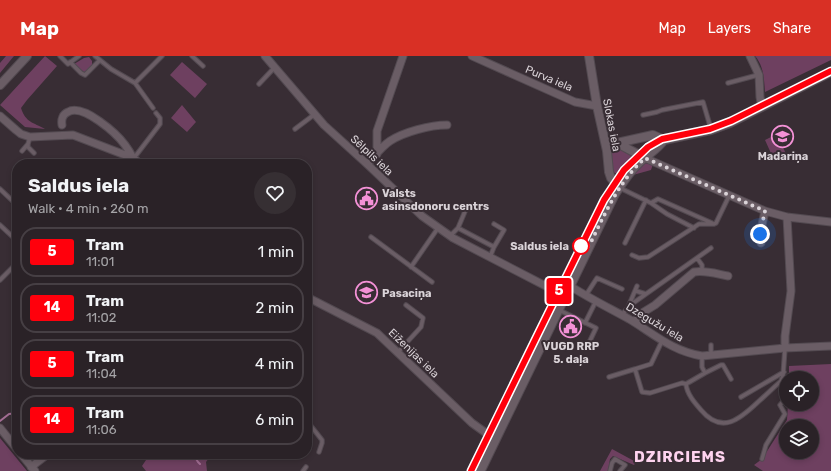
<!DOCTYPE html>
<meta charset="utf-8">
<style>
body{margin:0;font-family:Rubik,sans-serif;background:#362f33;color:#f1f3f6;height:100vh;display:flex;flex-direction:column;font-size:15px;white-space:nowrap}
*{box-sizing:border-box;margin:0}
p{font-size:13px;color:#a5a4a7}
.icon{flex:none;width:22px;height:22px;fill:none;stroke:currentColor;stroke-width:2;stroke-linecap:round;stroke-linejoin:round}
.map{position:relative;flex:1;overflow:hidden}
.panel{position:absolute;left:12px;top:103px;width:300px;height:300px;display:flex;flex-direction:column;background:#2a2227;border-radius:16px;box-shadow:0 2px 6px #0003,0 0 0 1px #463f44}
.panel>*{flex:none}
.badge{padding:0 8px;border-radius:3px;font-size:14px;line-height:26px}
.buttons{position:absolute;left:779px;top:315px;display:grid;gap:8px}
.buttons a{display:grid;place-items:center;width:40px;height:40px;border-radius:50%;background:#2a2227;box-shadow:0 2px 6px #0003,0 0 0 1px #463f44;font-size:20px}
.you{position:absolute;width:20px;height:20px;margin:-10px;border:3px solid #fff;border-radius:50%;background:#1a73e8;box-shadow:0 0 0 6px #1a73e833}
.map>.badge{position:absolute;translate:-50% -50%;box-shadow:0 0 0 2px #fff}
.round{display:grid;place-items:center;flex:none;width:42px;height:42px;border-radius:21px;background:#362f33}
.overview{display:flex;align-items:center;justify-content:space-between;height:68px;padding:0 16px}
h1{font-size:19px;font-weight:700;line-height:30px}
ul{padding:0;list-style:none}
li{display:flex;align-items:center;gap:12px;height:50px;margin:0 8px 6px;padding:0 8px;border:2px solid #463f44;border-radius:16px}
li div{flex:1}
li b{display:block;font-size:15px}
li em{font-style:normal}
li .badge{min-width:44px;font-weight:700;text-align:center}
header{display:flex;align-items:center;gap:24px;box-sizing:border-box;height:56px;padding:0 20px;background:#d93025;color:#fff}
header strong{font-size:19px}
nav{display:flex;gap:22px;margin-inline-start:auto;font-size:14px}
.map>svg:first-child{display:block}
.green{fill:#6e4060;fill-rule:evenodd}
.lines{fill:none;stroke-linecap:round;stroke-linejoin:round}
.stream{stroke:#a36e94;stroke-width:2}
.service-casing{stroke:#534a51;stroke-width:5.5}
.minor-casing{stroke:#534a51;stroke-width:9}
.tertiary-casing{stroke:#534a51;stroke-width:10}
.service{stroke:#6a5d65;stroke-width:3.5}
.minor{stroke:#6a5d65;stroke-width:7}
.tertiary{stroke:#6a5d65;stroke-width:8}
.tram{stroke:#aba3a8;stroke-width:1}
.line-casing{stroke:#fff;stroke-width:9}
.line{stroke:#ff000c;stroke-width:6}
.walk{stroke:#dad3d8;stroke-width:4;stroke-dasharray:0 7.2}
.stop-dot{fill:#fff;stroke:#ff000c;stroke-width:2}
.labels{text-anchor:middle;stroke-width:4;stroke-linejoin:round;paint-order:stroke}
.street-label{font-size:11px;fill:#dad3d8;stroke:#382d34}
.poi-label{font-size:11px;font-weight:bold;fill:#dad3d8;stroke:#382d34}
.stop-label{font-size:11px;font-weight:bold;fill:#dad3d8;stroke:#382d34;text-anchor:end}
.district-label{font-size:15px;font-weight:bold;letter-spacing:1px;fill:#fed3ef;stroke:#382d34}
</style>
<header>
<strong>Map</strong>
<nav><a>Map</a><a>Layers</a><a>Share</a></nav>
</header>
<div class="map">
<svg width="831" height="415" viewBox="0 0 831 415">
<rect width="100%" height="100%" fill="#382d34"/>
<!-- green -->
<path class="green" d="M6 0H14L0 17V7Z
M45 0 57 10 27 44 21 52C26 67 33 66 45 73L25 71 0 49Z
M755 0H831V4L765 36C764 24 764 10 755 0Z
M89 1 92 5V10L85 17 74 8 84 2Z
M182 6 207 28 195 42 170 19Z
M182 49 196 66 187 76 171 62Z
M777 78 786 98 774 104 765 84Z
M613 91H616L631 98 632 100 630 103 617 118 613 116 611 94Z
M644 107 653 108 651 114 633 119 640 109Z
M831 308V415H763L754 409 762 403 787 364 788 348H812V322H789V310ZM786 370H812V396H786Z
M0 382 27 415H0Z
M612 393 636 406 634 409 613 400 610 403 608 415H600Z
M150 398H212L206 406 207 415H146L142 410Z"/>
<g class="lines">
<!-- stream -->
<path class="stream" d="M0 365 9 358 17 357
M193 398 198 406 200 408"/>
<defs>
<path id="service" d="M60 0 68 8 79 0
M95 0 111 13 135 27 162 0
M192 0 203 10
M70 6 81 17 85 19 100 4
M135 27 153 52
M728 27 758 19
M259 28 275 11
M643 59 657 56 662 54 703 46 711 73
M295 73 315 58
M28 88V91L34 97
M22 95 28 88 30 81
M134 102 160 68V62L156 57
M620 132 651 147 667 158 694 172
M0 133 17 149
M651 147 658 143 712 167
M17 153 15 155 17 157
M494 168 504 174 494 191
M0 169 14 182 17 179
M458 172 466 153
M450 180 458 172 494 191 490 201
M371 181 432 226
M625 187 646 144
M632 199 639 202 648 201 699 168H714L716 167 729 140
M697 202 702 209V215
M411 211 438 172
M0 224 15 209 17 211
M636 235 646 238
M586 239 597 222 622 233
M629 249 637 230
M559 254 596 272 587 291
M622 259 629 250 711 192
M585 267 596 245
M662 285 651 308 635 313 642 336 650 337 682 327 686 328C687 338 694 346 701 354 722 379 740 363 758 346 766 339 773 332 781 325L783 320 785 292
M711 289V299
M398 296 421 271 423 262 406 249
M705 317 721 309H723L731 323
M609 321 635 313
M686 328 705 317 702 311V300
M741 341 784 316
M307 365 322 384V387L319 396
M762 403 766 389 785 358 780 349 785 343 781 325
M303 415 306 411
M610 415 612 407 615 403 625 409 620 415"/>
<path id="minor" d="M265 0 324 69 367 108 422 160 453 182 565 240
M472 0 575 46 597 50
M750 0 759 19 760 41 762 51
M0 60 16 74 21 78 30 81 73 79 133 102 141 108
M62 69C61 63 63 58 68 56 83 47 117 78 125 89 128 93 131 98 133 102
M377 98V75L403 0
M645 102 765 155 787 161 831 166
M367 108C374 101 381 91 390 85 404 76 430 69 447 69
M761 187 760 178 765 155
M570 230C589 242 609 252 629 263 654 278 672 295 702 300L785 292 831 290
M307 241 377 277 472 367 486 377 496 383
M634 266 642 257 655 249 694 216C705 214 717 218 728 220
M785 292V280L791 235 787 161
M0 372 17 393
M21 398 35 415
M31 411 48 398"/>
<path id="tertiary" d="M589 0 597 50 607 95 609 116 611 122 619 131
M0 29 27 0
M605 84 617 87 653 79 664 84 711 74 730 67 831 16
M617 87 645 102
M475 415 482 412 496 383 614 140C621 129 628 117 639 107 647 99 658 93 664 84"/>
</defs>
<!-- service casing -->
<use href="#service" class="service-casing"/>
<!-- minor casing -->
<use href="#minor" class="minor-casing"/>
<!-- tertiary casing -->
<use href="#tertiary" class="tertiary-casing"/>
<!-- service -->
<use href="#service" class="service"/>
<!-- minor -->
<use href="#minor" class="minor"/>
<!-- tertiary -->
<use href="#tertiary" class="tertiary"/>
<!-- tram -->
<path class="tram" d="M471 415 556 240 604 144 615 127 633 105 648 91 662 83 711 73 731 65 831 15"/>
</g>
<g class="lines">
<defs>
<path id="line" d="M471 415 536 282 604 144 624 114 648 91 662 83 710 73 731 65 831 15"/>
</defs>
<!-- line casing -->
<use href="#line" class="line-casing"/>
<!-- line -->
<use href="#line" class="line"/>
<!-- walk -->
<path class="walk" d="M581 190H589C605 158 618 126 645 102L765 155 760 178"/>
</g>
<!-- icons -->
<defs>
<symbol id="school-ring" viewBox="-11 -11 22 22"><circle r="9.5" fill="#382d34" stroke="#f391d6" stroke-width="1.5"/><path d="M0-5L7-2L0 1L-7-2ZM-4 1L0 2.5L4 1V4Q0 6-4 4Z" fill="#f391d6"/></symbol>
<symbol id="civic-ring" viewBox="-11 -11 22 22"><circle r="9.5" fill="#382d34" stroke="#f391d6" stroke-width="1.5"/><path d="M-.6-6.5H3V-4.5H.6V-3L4-1V1h2V6H-6V1h2V-1L-.6-3ZM-1.2 2.5V6h2.4V2.5Z" fill="#f391d6"/></symbol>
</defs>
<g fill-rule="evenodd">
<use href="#school-ring" x="770" y="68" width="25" height="25"/>
<use href="#civic-ring" x="354" y="130" width="25" height="25"/>
<use href="#school-ring" x="354" y="224" width="25" height="25"/>
<use href="#civic-ring" x="558" y="258" width="25" height="25"/>
</g>
<!-- markers -->
<circle class="stop-dot" cx="581" cy="190" r="8"/>
<g class="labels">
<!-- street labels -->
<g class="street-label">
<text transform="translate(549 22) rotate(23)" y="4">Purva iela</text>
<text transform="translate(612 69) rotate(79)" y="4">Slokas iela</text>
<text transform="translate(372 99) rotate(43)" y="4">Sēlpils iela</text>
<text transform="translate(655 266) rotate(31)" y="4">Dzegužu iela</text>
<text transform="translate(414 297) rotate(44)" y="4">Eiženijas iela</text>
</g>
<!-- poi labels -->
<g class="poi-label">
<text x="783" y="104">Madariņa</text>
<text x="382" y="141" text-anchor="start">Valsts<tspan x="382" dy="13">asinsdonoru centrs</tspan></text>
<text x="382" y="241" text-anchor="start">Pasaciņa</text>
<text x="571" y="294">VUGD RRP<tspan x="571" dy="13">5. daļa</tspan></text>
</g>
<!-- stop labels -->
<g class="stop-label">
<text x="569" y="194">Saldus iela</text>
</g>
<!-- district labels -->
<g class="district-label">
<text x="680" y="406">DZIRCIEMS</text>
</g>
</g>
</svg>
<div class="buttons">
<a><svg class="icon" aria-label="locate" viewBox="0 0 24 24"><circle cx="12" cy="12" r="6"/><path d="M12 2v4M12 18v4M2 12h4M18 12h4"/></svg></a>
<a><svg class="icon" aria-label="layers" viewBox="0 0 24 24"><path d="M12 4l9 5-9 5-9-5zM3 14l9 5 9-5"/></svg></a>
</div>
<div class="you" style="left:760px;top:178px"></div>
<b class="badge" style="left:559px;top:235px;background:#ff000c;color:#fff">5</b>
<section class="panel">
<div class="overview"><div><h1>Saldus iela</h1><p>Walk · 4 min · 260 m</p></div><a class="round"><svg class="icon" aria-label="heart" viewBox="0 0 24 24"><path d="M12 20l-8-8c-3-5 5-10 8-4 3-6 11-1 8 4z"/></svg></a></div>
<ul>
<li><span class="badge" style="background:#ff000c;color:#fff">5</span><div><b>Tram</b><p>11:01</p></div><em>1 min</em></li>
<li><span class="badge" style="background:#ff000c;color:#fff">14</span><div><b>Tram</b><p>11:02</p></div><em>2 min</em></li>
<li><span class="badge" style="background:#ff000c;color:#fff">5</span><div><b>Tram</b><p>11:04</p></div><em>4 min</em></li>
<li><span class="badge" style="background:#ff000c;color:#fff">14</span><div><b>Tram</b><p>11:06</p></div><em>6 min</em></li>
</ul>
</section>
</div>
